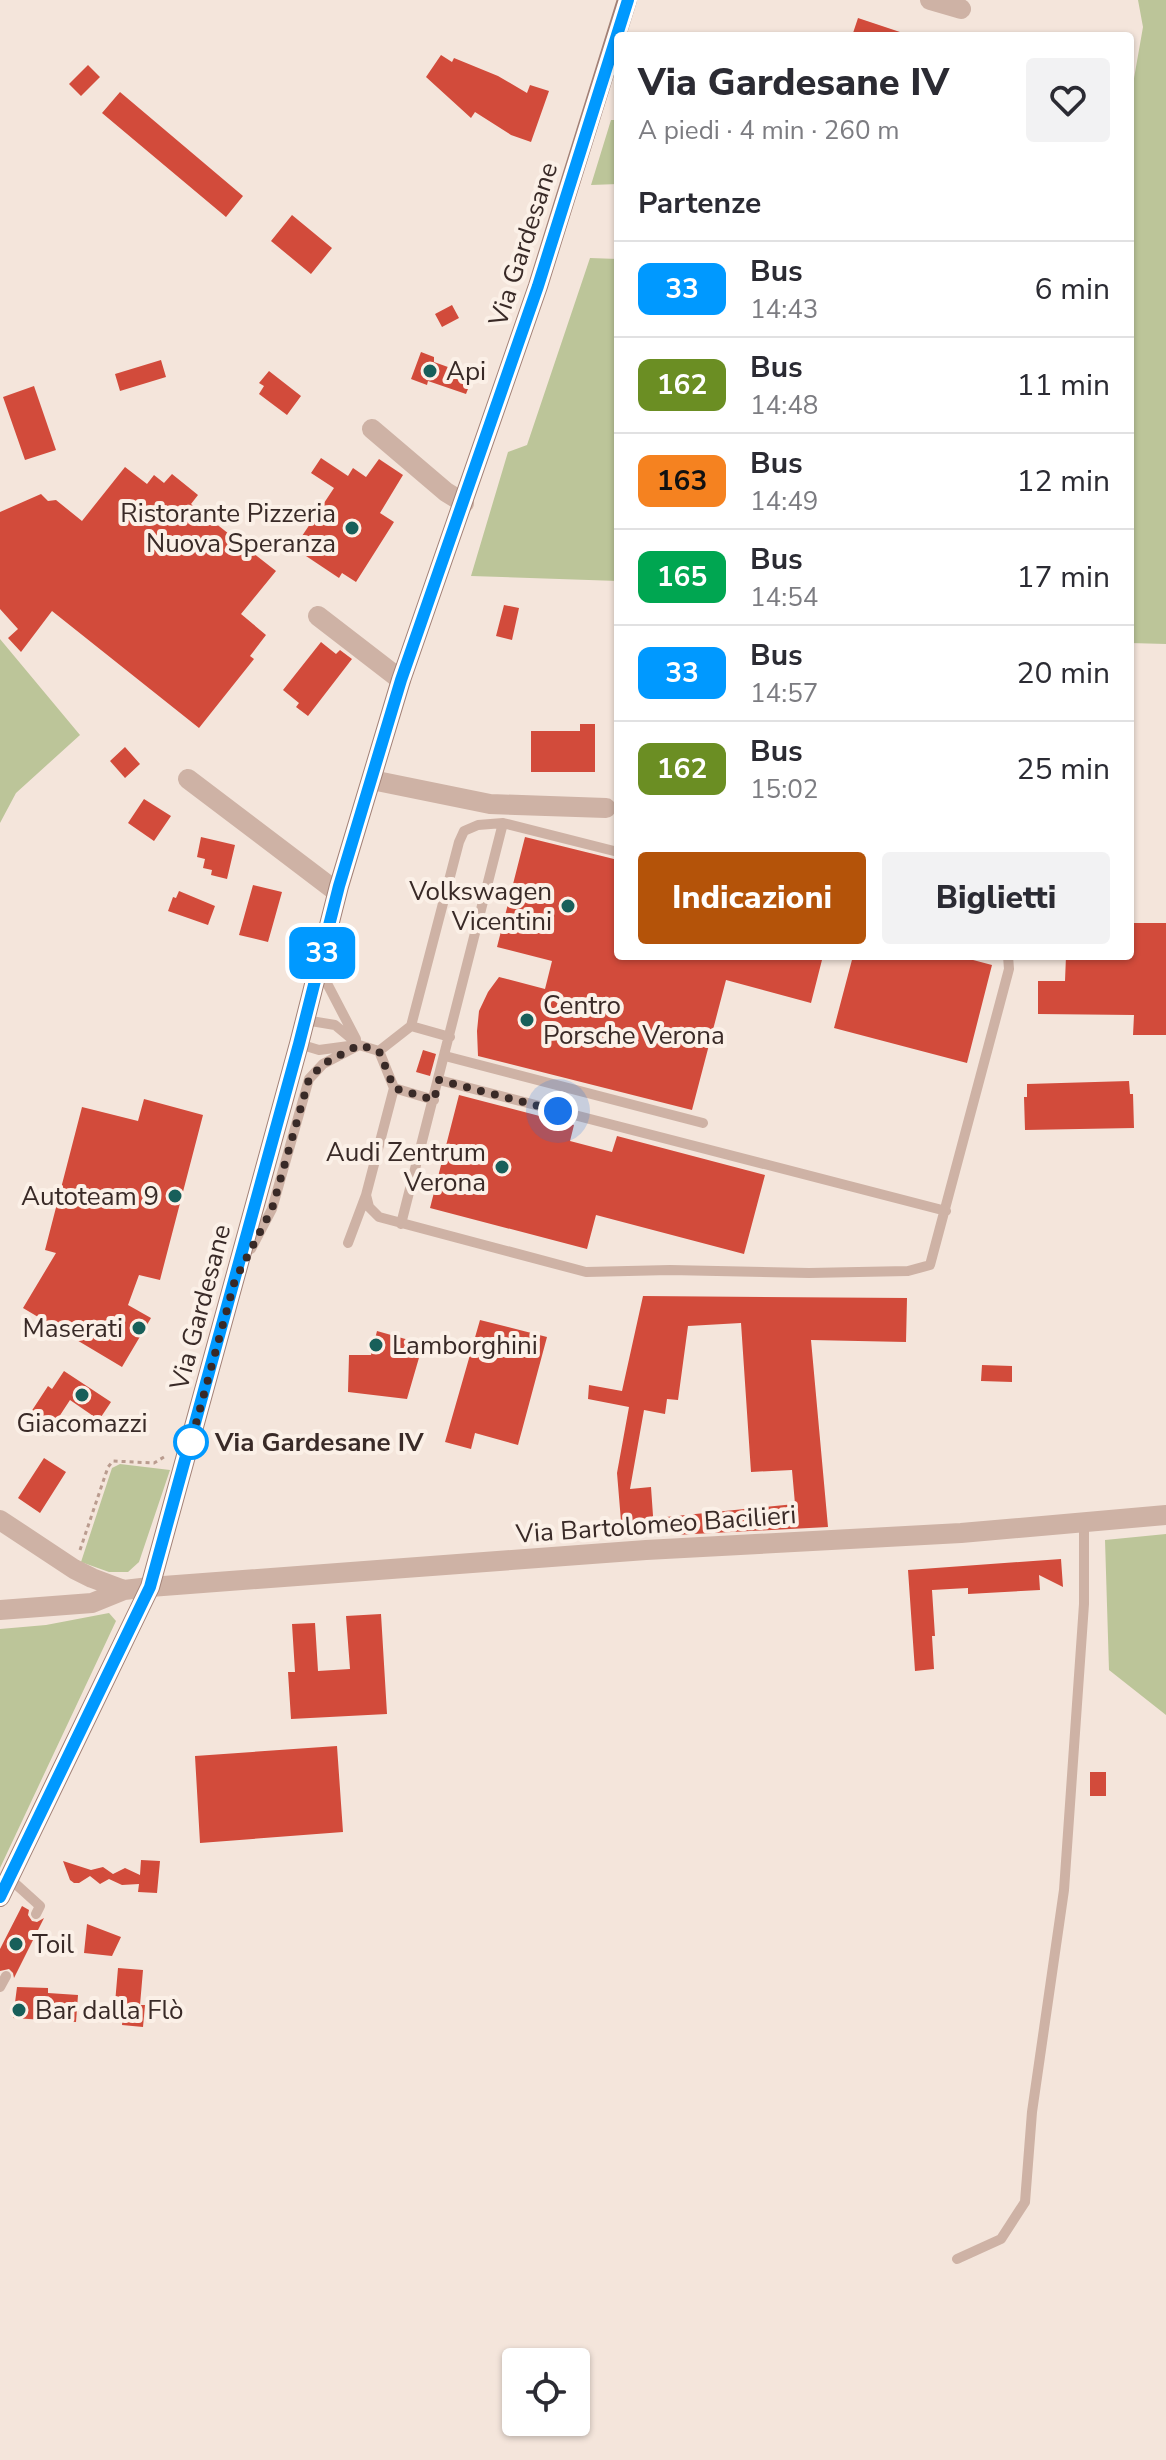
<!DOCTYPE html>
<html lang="it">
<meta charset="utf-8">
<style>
body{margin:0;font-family:"Nunito Sans",sans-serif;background:#f2f2f3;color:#2b2b33;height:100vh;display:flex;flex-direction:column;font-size:30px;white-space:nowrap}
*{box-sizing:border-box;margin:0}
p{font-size:26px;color:#7c7c81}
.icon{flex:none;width:44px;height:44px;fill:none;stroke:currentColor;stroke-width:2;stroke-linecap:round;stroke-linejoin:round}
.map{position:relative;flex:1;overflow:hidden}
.drawer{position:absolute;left:614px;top:32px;width:520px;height:928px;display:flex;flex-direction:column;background:#fff;border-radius:8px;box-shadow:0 2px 6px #0004}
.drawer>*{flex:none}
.badge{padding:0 16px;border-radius:12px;font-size:28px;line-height:52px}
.controls{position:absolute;left:502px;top:2348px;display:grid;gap:16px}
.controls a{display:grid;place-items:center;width:88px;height:88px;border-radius:8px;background:#fff;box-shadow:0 2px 6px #0004;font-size:40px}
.you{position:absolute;width:40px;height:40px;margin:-20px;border:6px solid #fff;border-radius:50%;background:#1a73e8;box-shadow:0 0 0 12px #1a73e833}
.map>.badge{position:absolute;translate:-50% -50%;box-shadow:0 0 0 4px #fff}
h2{padding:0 24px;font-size:30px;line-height:72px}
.round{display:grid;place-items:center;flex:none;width:84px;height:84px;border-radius:8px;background:#f2f2f3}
.head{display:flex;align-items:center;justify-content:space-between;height:136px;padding:0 24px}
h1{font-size:38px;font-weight:800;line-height:60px}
.button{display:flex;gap:16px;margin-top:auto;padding:16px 24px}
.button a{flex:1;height:92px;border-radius:8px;background:#b45309;color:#fff;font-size:32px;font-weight:800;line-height:92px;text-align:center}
.button a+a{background:#f2f2f3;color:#2b2b33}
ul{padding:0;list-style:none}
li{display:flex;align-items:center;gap:24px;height:96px;padding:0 24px;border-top:2px solid #e1e1e2}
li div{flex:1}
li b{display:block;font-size:30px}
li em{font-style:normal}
li .badge{min-width:88px;font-weight:700;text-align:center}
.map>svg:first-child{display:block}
.green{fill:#bcc599}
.building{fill:#d24b3b}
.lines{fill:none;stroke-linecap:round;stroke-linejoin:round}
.path{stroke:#ba9c8f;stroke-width:3;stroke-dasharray:4 4;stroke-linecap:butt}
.service{stroke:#ceb2a5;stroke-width:10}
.minor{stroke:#ceb2a5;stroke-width:20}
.tertiary{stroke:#ceb2a5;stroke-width:20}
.secondary{stroke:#a28076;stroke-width:20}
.line-casing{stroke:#fff;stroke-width:18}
.line{stroke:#09f;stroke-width:12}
.walk{stroke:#392a27;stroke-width:8;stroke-dasharray:0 14.4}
.poi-dot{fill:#185f5a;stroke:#fbf0e7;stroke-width:3}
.stop-dot{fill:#fff;stroke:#09f;stroke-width:4}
.labels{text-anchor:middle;stroke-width:8;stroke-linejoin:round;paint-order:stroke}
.street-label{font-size:26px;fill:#392a27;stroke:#fbf0e7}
.poi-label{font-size:26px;fill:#392a27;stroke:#fbf0e7;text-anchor:start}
.stop-label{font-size:26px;font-weight:bold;fill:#392a27;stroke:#fbf0e7;text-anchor:start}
</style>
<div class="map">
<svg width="1166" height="2460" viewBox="0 0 1166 2460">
<rect width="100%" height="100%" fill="#f4e5db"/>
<!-- green -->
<path class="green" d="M1138 0H1166V644L1130 643V101L1143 27Z
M611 120H618V184L591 185Z
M590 258 618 259V581L471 576 508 452 527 445Z
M0 639 80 735 16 793 0 823Z
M120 1464 170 1470 139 1562 128 1572H109L81 1562 112 1468Z
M1166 1534V1715L1109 1670 1105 1540Z
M109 1613 116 1621 0 1868V1629L46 1625Z"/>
<!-- building -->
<path class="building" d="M858 18 903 33V36H852Z
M441 55 452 62 454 58 498 76 527 93 530 85 549 91 531 142 511 135 475 112 471 118 426 77Z
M88 65 100 77 81 96 69 84Z
M120 92 243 196 226 217 102 113Z
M292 215 332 248 311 274 271 241Z
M452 305 459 318 442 327 435 314Z
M421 352 434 357V362L473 376 466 394 428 381 427 385 411 379Z
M161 360 166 377 120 391 115 374Z
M269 371 301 396 287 415 259 394 264 386 259 383Z
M34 386 56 450 25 460 3 397Z
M321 458 348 476 353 468 366 477 379 459 403 475 380 513 394 522 356 582 342 573 339 578 294 548 334 488 311 473Z
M125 467 147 484 154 475 164 483 172 474 198 495 191 504 276 571 241 614 266 635 250 656 254 659 199 728 52 611 21 652 8 638 18 629 0 609V512L41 494 48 501 56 500 82 521Z
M504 605 519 608 512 640 496 636Z
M321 642 336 654 340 650 352 659 308 716 296 707 299 703 283 690Z
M580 724H595V772H531V731H580Z
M125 747 140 764 125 778 110 761Z
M144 799 171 816 154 841 128 823Z
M201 837 235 845 227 879 211 875 212 870 203 868 205 859 197 857Z
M525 837 618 860V956H823L811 1003 726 980 692 1110 478 1056 477 1031 479 1011 488 992 499 977 545 989 552 961 497 947Z
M253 885 282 892 268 942 239 935Z
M179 891 215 906 208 925 168 911 173 897 176 898Z
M1130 923H1166V1035H1133L1134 1015 1038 1014V981H1065L1066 956H1130Z
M853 956H958L992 965 967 1063 834 1028Z
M423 1050 436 1054 430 1076 416 1072Z
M1129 1081 1130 1094H1133L1134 1128 1025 1130 1024 1097H1027V1084Z
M459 1095 574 1125 570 1141 612 1152 617 1136 765 1175 744 1254 596 1215 587 1249 430 1208Z
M144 1099 203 1115 160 1280 139 1275 128 1305 151 1318 122 1367 23 1308 56 1253 45 1250 82 1107 138 1121Z
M643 1296 907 1298 906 1342 811 1340 828 1527 675 1535 666 1517 795 1504 792 1470 751 1472 741 1323 688 1326 678 1400 667 1399 665 1414 644 1410 630 1489 651 1487 654 1530 622 1533 617 1473 629 1407 588 1399 589 1385 622 1391Z
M480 1320 547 1337 518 1445 475 1433 471 1449 445 1442Z
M377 1331 423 1344 407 1399 348 1392 349 1355H371Z
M982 1365 1012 1366V1382L981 1381Z
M64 1371 111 1402 99 1420 70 1400 53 1426 31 1412 48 1386 52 1389Z
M44 1458 66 1472 40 1513 18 1498Z
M1061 1559 1063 1587 1039 1575 1040 1590 968 1594V1588L932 1590 935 1636H932L934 1669 915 1671 908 1570Z
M381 1614 387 1714 291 1719 288 1672H295L292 1624 315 1623 318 1671 350 1669 346 1616Z
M337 1746 343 1832 200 1843 195 1756Z
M1090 1772H1106V1796H1090Z
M141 1860 160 1861 157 1893 138 1892 139 1884 122 1885 109 1879 100 1884 90 1876 79 1883H74L70 1880 63 1861 91 1870 103 1867 113 1874 125 1868 140 1875Z
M22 1906 29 1910 28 1915 32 1921 37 1922 44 1918 14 1978 13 1973 9 1969 0 1971V1949Z
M87 1924 121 1937 112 1956 84 1953Z
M118 1968 143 1970 140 2005H145L143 2027 122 2025 123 2015H114Z
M17 1987 48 1988V1993L78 1995 76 2022 13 2018Z"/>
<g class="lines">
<!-- path -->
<path class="path" d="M80 1550 108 1467 113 1461 154 1463 164 1457"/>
<!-- service -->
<path class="service" d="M503 823 618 852
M319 968 356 1039
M305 1020 335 1025 359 1045 379 1051 394 1088 366 1195 348 1243
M411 1026 450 1037
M299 1044 319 1050 349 1046
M379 1051 411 1026 459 842 464 831 478 825 503 823 401 1224
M445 1056 703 1123
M439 1080 946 1211
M394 1088 434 1100
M366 1195 369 1207 379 1217 586 1272 670 1270 809 1273 908 1271 930 1265 1009 969 1008 956
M251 1249 272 1209 309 1079 323 1064 359 1045
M9 1878 40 1906 36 1914
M0 1987 6 1976
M957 2259 1001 2239 1025 2202 1032 2112 1064 1890 1084 1604V1522"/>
<!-- minor -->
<path class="minor" d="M930 0 961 9
M372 429 446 492 464 503
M318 616 401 680
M188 779 337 892
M372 780 490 804 606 808
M0 1520 74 1569 92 1578 124 1590 150 1587
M0 1610 92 1603 124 1590"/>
<!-- tertiary -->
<path class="tertiary" d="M150 1587 646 1550 961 1533 1166 1515"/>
<!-- secondary -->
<path class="secondary" d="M0 1897 150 1587 299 1044 339 886 401 680 538 286 627 0"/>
</g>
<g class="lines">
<defs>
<path id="line" d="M0 1897 150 1587 299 1044 339 886 401 680 538 286 628 0"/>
</defs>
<!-- line casing -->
<use href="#line" class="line-casing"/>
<!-- line -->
<use href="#line" class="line"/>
<!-- walk -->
<path class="walk" d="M191 1442 188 1453 235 1280 272 1209 309 1079 323 1064 359 1045 379 1051 394 1088 434 1100 439 1080 558 1111"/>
</g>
<!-- markers -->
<g class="poi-dot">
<circle cx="430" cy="371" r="8"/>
<circle cx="352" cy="528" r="8"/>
<circle cx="568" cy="906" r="8"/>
<circle cx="527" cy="1020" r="8"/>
<circle cx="502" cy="1167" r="8"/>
<circle cx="175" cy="1196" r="8"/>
<circle cx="139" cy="1328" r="8"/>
<circle cx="376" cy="1345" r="8"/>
<circle cx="82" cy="1395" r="8"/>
<circle cx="16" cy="1944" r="8"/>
<circle cx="19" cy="2010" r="8"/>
</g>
<circle class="stop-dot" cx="191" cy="1442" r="16"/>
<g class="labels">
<!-- street labels -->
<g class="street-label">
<text transform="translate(523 244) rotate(-72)" y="9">Via Gardesane</text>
<text transform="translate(200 1307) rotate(-75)" y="9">Via Gardesane</text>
<text transform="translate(656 1524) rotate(-4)" y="9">Via Bartolomeo Bacilieri</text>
</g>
<!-- poi labels -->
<g class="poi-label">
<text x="446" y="380">Api</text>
<text x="336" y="522" text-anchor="end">Ristorante Pizzeria<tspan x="336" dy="30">Nuova Speranza</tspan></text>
<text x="552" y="900" text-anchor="end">Volkswagen<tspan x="552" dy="30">Vicentini</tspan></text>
<text x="543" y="1014">Centro<tspan x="543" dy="30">Porsche Verona</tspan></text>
<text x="486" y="1161" text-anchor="end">Audi Zentrum<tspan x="486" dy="30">Verona</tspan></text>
<text x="159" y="1205" text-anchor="end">Autoteam 9</text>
<text x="123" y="1337" text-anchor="end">Maserati</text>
<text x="392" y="1354">Lamborghini</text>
<text x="82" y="1432" text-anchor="middle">Giacomazzi</text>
<text x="32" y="1953">Toil</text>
<text x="35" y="2019">Bar dalla Flò</text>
</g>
<!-- stop labels -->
<g class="stop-label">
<text x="215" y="1451">Via Gardesane IV</text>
</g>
</g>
</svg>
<div class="controls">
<a><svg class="icon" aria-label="locate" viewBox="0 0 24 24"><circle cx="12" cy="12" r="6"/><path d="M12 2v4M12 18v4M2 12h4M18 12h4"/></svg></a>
</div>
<div class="you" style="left:558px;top:1111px"></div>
<b class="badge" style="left:322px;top:953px;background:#09f;color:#fff">33</b>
<section class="drawer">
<div class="head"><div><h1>Via Gardesane IV</h1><p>A piedi · 4 min · 260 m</p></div><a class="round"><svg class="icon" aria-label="heart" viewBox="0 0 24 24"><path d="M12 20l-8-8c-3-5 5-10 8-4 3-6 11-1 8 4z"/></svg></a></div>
<h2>Partenze</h2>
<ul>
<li><span class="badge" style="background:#09f;color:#fff">33</span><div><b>Bus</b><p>14:43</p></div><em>6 min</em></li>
<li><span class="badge" style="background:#6b8e23;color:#fff">162</span><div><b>Bus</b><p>14:48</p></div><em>11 min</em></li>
<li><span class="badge" style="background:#f58220;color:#111">163</span><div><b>Bus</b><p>14:49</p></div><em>12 min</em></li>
<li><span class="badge" style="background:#00a651;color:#fff">165</span><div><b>Bus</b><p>14:54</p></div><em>17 min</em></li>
<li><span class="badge" style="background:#09f;color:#fff">33</span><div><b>Bus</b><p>14:57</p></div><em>20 min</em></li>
<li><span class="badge" style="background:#6b8e23;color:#fff">162</span><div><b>Bus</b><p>15:02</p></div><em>25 min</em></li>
</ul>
<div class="button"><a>Indicazioni</a><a>Biglietti</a></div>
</section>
</div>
